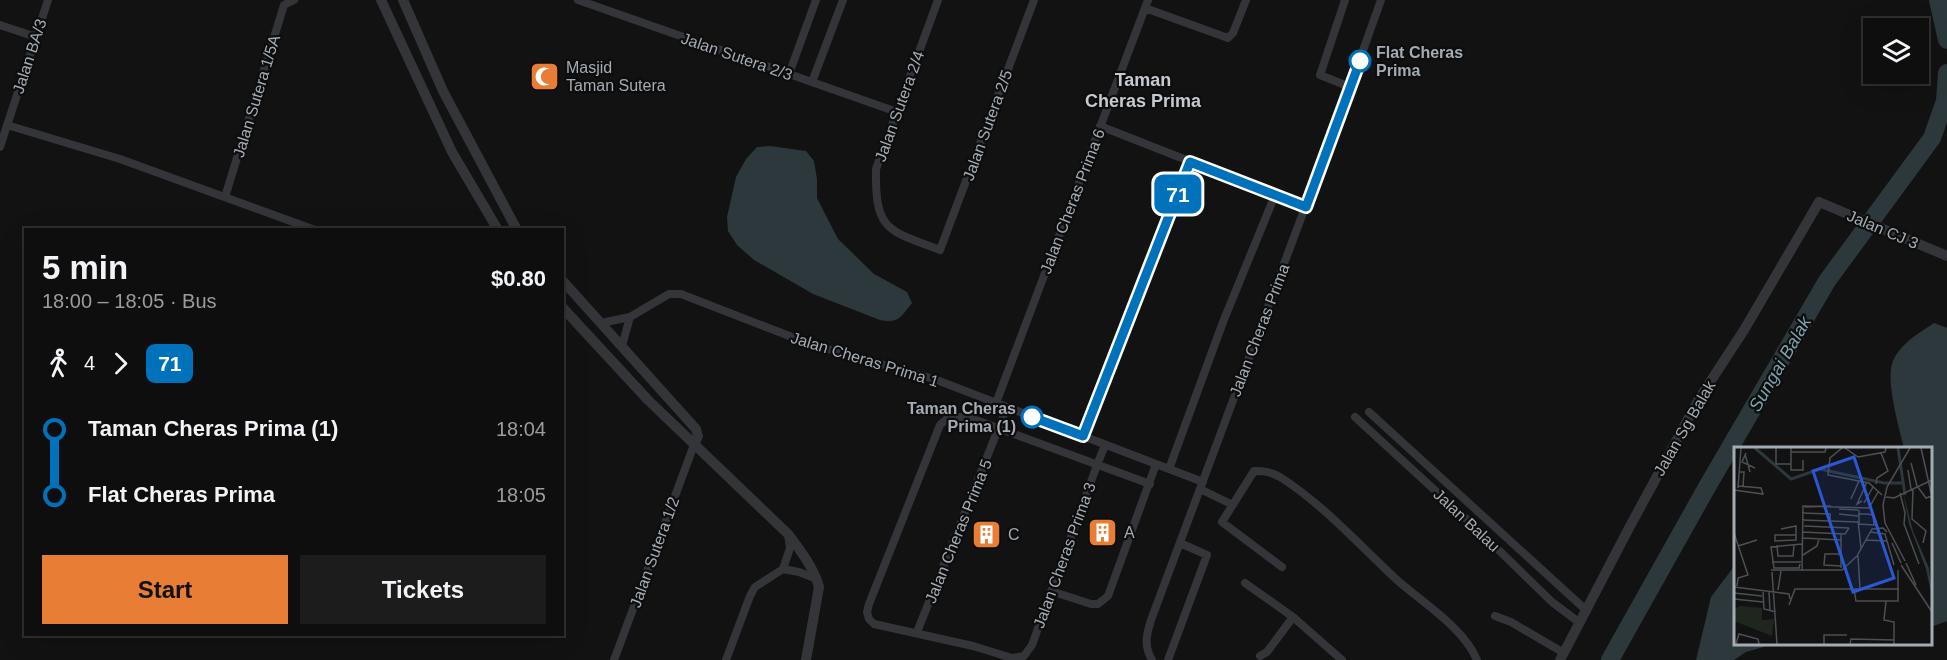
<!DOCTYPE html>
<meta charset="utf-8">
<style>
body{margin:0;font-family:Arial,sans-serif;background:#1c1c1c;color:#f1f3f6;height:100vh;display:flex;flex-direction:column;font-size:22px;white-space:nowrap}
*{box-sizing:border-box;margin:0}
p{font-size:20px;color:#9b9c9e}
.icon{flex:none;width:33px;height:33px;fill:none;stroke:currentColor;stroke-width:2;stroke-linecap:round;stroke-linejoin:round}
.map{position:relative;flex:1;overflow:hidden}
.drawer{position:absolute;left:24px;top:228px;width:540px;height:408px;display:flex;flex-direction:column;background:#0e0e0e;border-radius:0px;box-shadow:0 6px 24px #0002,0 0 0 2px #2e2e2e}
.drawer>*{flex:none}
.badge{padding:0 12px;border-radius:9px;font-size:21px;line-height:39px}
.buttons{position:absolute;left:1863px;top:18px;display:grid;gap:12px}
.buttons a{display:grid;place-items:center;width:66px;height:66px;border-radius:0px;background:#0e0e0e;box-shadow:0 6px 24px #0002,0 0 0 2px #2e2e2e;font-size:30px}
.map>.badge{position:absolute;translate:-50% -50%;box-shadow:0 0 0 3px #fff}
.legs{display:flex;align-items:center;gap:9px;height:66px;padding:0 18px;font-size:20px}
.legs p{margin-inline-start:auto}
.head{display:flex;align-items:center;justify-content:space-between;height:102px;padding:0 18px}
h1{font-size:33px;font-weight:700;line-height:45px}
.button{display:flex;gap:12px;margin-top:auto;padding:12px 18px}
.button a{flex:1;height:69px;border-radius:0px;background:#e87d35;color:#111;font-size:24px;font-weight:700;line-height:69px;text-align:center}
.button a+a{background:#1c1c1c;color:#f1f3f6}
ul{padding:0 18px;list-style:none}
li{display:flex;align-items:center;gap:21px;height:66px;font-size:22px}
li i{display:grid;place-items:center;width:9px;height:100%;margin:0 8px;background:currentColor}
li i::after{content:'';width:15px;height:15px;margin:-8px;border:4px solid;border-radius:50%;background:#0e0e0e}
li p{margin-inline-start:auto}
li:first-child i{background:linear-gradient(#0000 50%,currentColor 0)}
li:last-child i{background:linear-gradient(currentColor 50%,#0000 0)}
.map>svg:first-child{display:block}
.water{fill:#2c383b}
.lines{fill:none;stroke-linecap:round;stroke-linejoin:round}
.river{stroke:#2c383b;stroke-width:18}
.minor{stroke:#333538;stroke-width:8}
.tertiary{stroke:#333538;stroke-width:10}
.line-1-casing{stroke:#fff;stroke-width:14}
.line-1{stroke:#0072bc;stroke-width:9}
.stop-1-dot{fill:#fff;stroke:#0072bc;stroke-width:3}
.labels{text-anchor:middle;stroke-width:4.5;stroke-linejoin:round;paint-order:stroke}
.stop-label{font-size:16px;font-weight:bold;fill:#a4acb3;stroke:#0d0d0e;text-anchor:start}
.street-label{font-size:16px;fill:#a4acb3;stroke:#0d0d0e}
.poi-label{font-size:16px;fill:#a4acb3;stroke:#0d0d0e;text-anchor:start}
.neighbourhood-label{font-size:18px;font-weight:bold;fill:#c5cacf;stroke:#0d0d0e}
.water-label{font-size:18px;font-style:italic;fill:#7ca3ad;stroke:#0d0d0e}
.inset-river{fill:none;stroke:#2c383b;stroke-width:3}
.inset-road{fill:none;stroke:#4c5053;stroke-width:1.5}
.view{fill:#2a57d4;fill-opacity:0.15;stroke:#2a57d4;stroke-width:3}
.inset-edge{fill:none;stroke:#a4acb3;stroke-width:3}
</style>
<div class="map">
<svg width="1947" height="660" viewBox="0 0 1947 660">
<rect width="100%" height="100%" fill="#121213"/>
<!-- water -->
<path class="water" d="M770 146 806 151 814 161 817 179V198L838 239 874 274 907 292 912 303C901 317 898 324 880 320L813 294 754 260 737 245 728 231 727 217 736 177 746 159 757 147Z
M1934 323 1947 328V621L1931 627 1930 448H1904C1899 428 1885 379 1893 361 1901 343 1919 333 1934 323Z
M1735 565 1736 644H1774L1746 652 1734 660H1696L1711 597Z"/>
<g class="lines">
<!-- river -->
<path class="river" d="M1938 0 1947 40
M1610 660 1707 487 1827 281 1932 138 1945 101 1947 73"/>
<!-- minor -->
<path class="minor" d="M578 0 897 112
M938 0 876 169C875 231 887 230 940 250L1034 0
M1345 0 1320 75 1350 87
M1145 8 1228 38 1233 33 1246 0
M0 25 36 37
M789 74 816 0
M812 82 843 0
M7 125 120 159 315 230
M1100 126 1306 207
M0 147 48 0
M225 197 284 5 294 0
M601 323 630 317 669 294H681L810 344 934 379 1203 482
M622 346 630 317
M996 403 1148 0
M1369 412 1587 611
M1355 417 1475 527 1552 602 1580 623
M1083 436 1190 162
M1105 445 1097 465 1032 645 1024 656 1012 658 973 646 874 624 869 619 867 612 869 604 940 425 949 417H968L1150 484
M1169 469 1223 322 1275 195
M1200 489 1233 505
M1282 567 1222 522 1254 471C1265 471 1271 472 1280 477 1324 505 1359 545 1397 580 1423 603 1464 628 1477 660
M783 569 799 572 817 579
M1245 583 1293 617 1342 660
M1051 591 1091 604H1098L1108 596 1156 464
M1495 616 1511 622 1564 653
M917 632 1007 407
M1260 656 1267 652 1293 617
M614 660 694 445
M726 660 750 596 755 587 783 569 790 548 788 534
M1152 660C1144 646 1146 636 1151 620L1350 87 1381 0
M1168 660 1207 555 1180 543"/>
<!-- tertiary -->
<path class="tertiary" d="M381 0 452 152 498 230
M403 0 443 91 517 230
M562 280 696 429 698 436 694 445
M562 307 648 400 788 534C800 550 814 568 819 587L806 660
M1560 660 1629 528 1699 399 1744 330 1819 202 1947 256"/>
</g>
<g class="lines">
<defs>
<path id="line-1" d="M1032 417 1083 436 1190 162 1306 207 1360 61"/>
</defs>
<!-- line-1 casing -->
<use href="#line-1" class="line-1-casing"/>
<!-- line-1 -->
<use href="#line-1" class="line-1"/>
</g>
<!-- icons -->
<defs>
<symbol id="mosque-square" viewBox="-11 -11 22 22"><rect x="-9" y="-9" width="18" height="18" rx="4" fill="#e87d35" stroke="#0d0d0e"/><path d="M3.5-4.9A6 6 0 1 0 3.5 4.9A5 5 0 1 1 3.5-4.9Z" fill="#fff"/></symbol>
<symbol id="building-square" viewBox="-11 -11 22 22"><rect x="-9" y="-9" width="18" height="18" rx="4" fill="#e87d35" stroke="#0d0d0e"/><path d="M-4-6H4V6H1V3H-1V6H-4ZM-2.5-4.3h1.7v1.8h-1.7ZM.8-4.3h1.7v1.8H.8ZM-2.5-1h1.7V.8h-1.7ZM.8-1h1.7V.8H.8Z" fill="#fff"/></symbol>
</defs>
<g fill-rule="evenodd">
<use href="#mosque-square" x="528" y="60" width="33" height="33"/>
<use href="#building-square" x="1086" y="516" width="33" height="33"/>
<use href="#building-square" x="970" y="518" width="33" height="33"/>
</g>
<!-- markers -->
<g class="stop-1-dot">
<circle cx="1360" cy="61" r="10"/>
<circle cx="1032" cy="417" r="10"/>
</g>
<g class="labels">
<!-- stop labels -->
<g class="stop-label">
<text x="1376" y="58">Flat Cheras<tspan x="1376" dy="18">Prima</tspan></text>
<text x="1016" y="414" text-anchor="end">Taman Cheras<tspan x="1016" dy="18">Prima (1)</tspan></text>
</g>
<!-- street labels -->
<g class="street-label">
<text transform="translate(29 56) rotate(-72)" y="6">Jalan BA/3</text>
<text transform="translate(737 56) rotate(19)" y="6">Jalan Sutera 2/3</text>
<text transform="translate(256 96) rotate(-73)" y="6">Jalan Sutera 1/5A</text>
<text transform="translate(899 106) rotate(-70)" y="6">Jalan Sutera 2/4</text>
<text transform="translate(987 125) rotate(-70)" y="6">Jalan Sutera 2/5</text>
<text transform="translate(1072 201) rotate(-69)" y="6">Jalan Cheras Prima 6</text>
<text transform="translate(1883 229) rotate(23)" y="6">Jalan CJ 3</text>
<text transform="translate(1259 330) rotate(-69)" y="6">Jalan Cheras Prima</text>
<text transform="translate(865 359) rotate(17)" y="6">Jalan Cheras Prima 1</text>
<text transform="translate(1684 428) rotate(-60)" y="6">Jalan Sg Balak</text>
<text transform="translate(1467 520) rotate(43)" y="6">Jalan Balau</text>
<text transform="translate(958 531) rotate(-68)" y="6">Jalan Cheras Prima 5</text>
<text transform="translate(654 552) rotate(-70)" y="6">Jalan Sutera 1/2</text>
<text transform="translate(1064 555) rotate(-70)" y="6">Jalan Cheras Prima 3</text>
</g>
<!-- poi labels -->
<g class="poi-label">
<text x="566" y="73">Masjid<tspan x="566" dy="18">Taman Sutera</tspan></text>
<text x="1124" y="538">A</text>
<text x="1008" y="540">C</text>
</g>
<!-- neighbourhood labels -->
<g class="neighbourhood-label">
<text x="1143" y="86">Taman<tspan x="1143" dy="21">Cheras Prima</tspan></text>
</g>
<!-- water labels -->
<g class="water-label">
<text transform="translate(1780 364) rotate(-60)" y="6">Sungai Balak</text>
</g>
</g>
<!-- overview -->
<g transform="translate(1734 447)">
<rect width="198" height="198" fill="#121213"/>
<path d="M6 159 28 161V173L40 172 38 189 0 174V162Z" fill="#1f261e"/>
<path d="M169 45 179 84 195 121 198 150 192 122 175 77Z" fill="#2c383b"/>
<path class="inset-river" d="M21 1 57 32 86 22 150 36H168M164 1 171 48"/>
<path class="inset-road" d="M42 1V17H56M57 1V23H69V13M108 1 96 11 94 28 135 36 148 48M111 1 124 10 151 5 152 1M187 1 198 50M57 5H91L92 1M12 6 8 15 21 21M11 7 16 25M177 16 183 39 192 51 198 49M174 23 177 42M5 25H10L9 39M142 37 143 31 154 24 147 6M4 41 7 1M179 42 178 72 192 84 189 96M0 43 29 47 27 41 4 39M166 46 171 66 170 77 185 117M152 50 160 51 198 33M117 52 125 34M128 54 123 57 133 35M130 56 139 40M71 60 97 59M105 62 124 63M68 66 96 67V73M105 67 124 69M124 67H134L138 68H139L140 78 125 77V63M68 73 124 75M124 74 127 101M70 79 115 81M47 82 62 79V93L41 94V88H62M68 85 111 87 115 81M136 85 151 87 160 118M0 86 14 128 4 131 3 139M68 91 107 93M132 93 153 94M158 96 167 116M43 98 44 109H59L60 98M4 99 23 93M69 108 83 99 85 92M124 109 126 142M171 114 151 76 149 58 153 40 176 1M38 115H67M172 116 182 138M66 117 65 121H40L37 100 68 97M167 118 198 165M107 119 90 118 91 107H107M107 121V87M37 123H108L123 109 138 82 149 81 153 85M68 124 69 59 135 61 144 45M38 125 43 197M0 140 55 147 56 152M120 142 122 154H164V123M29 143 30 162 42 165M44 143 47 124M35 145 36 164M0 146 28 149M0 152 29 155M152 154 150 173 160 175V197M55 158 61 142H165M2 197 5 187 24 192 25 197M90 197V188H113M116 197 117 192 160 193"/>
<path class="view" d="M120 10 160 131 119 145 79 24Z"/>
<rect width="198" height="198" class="inset-edge"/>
</g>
</svg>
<div class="buttons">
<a><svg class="icon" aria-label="layers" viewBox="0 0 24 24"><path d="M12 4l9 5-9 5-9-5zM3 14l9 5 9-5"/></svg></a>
</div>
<b class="badge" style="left:1178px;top:194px;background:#0072bc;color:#fff">71</b>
<section class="drawer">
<div class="head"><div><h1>5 min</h1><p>18:00 – 18:05 · Bus</p></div><b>$0.80</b></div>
<div class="legs"><svg class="icon" aria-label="walk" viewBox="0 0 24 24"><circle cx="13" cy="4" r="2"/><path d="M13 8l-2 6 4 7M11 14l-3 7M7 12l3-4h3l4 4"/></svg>4<svg class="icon" aria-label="forward" viewBox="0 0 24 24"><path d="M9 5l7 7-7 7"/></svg><b class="badge" style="background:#0072bc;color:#fff">71</b></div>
<ul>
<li><i style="color:#0072bc"></i><b>Taman Cheras Prima (1)</b><p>18:04</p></li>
<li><i style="color:#0072bc"></i><b>Flat Cheras Prima</b><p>18:05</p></li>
</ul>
<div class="button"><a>Start</a><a>Tickets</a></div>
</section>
</div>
